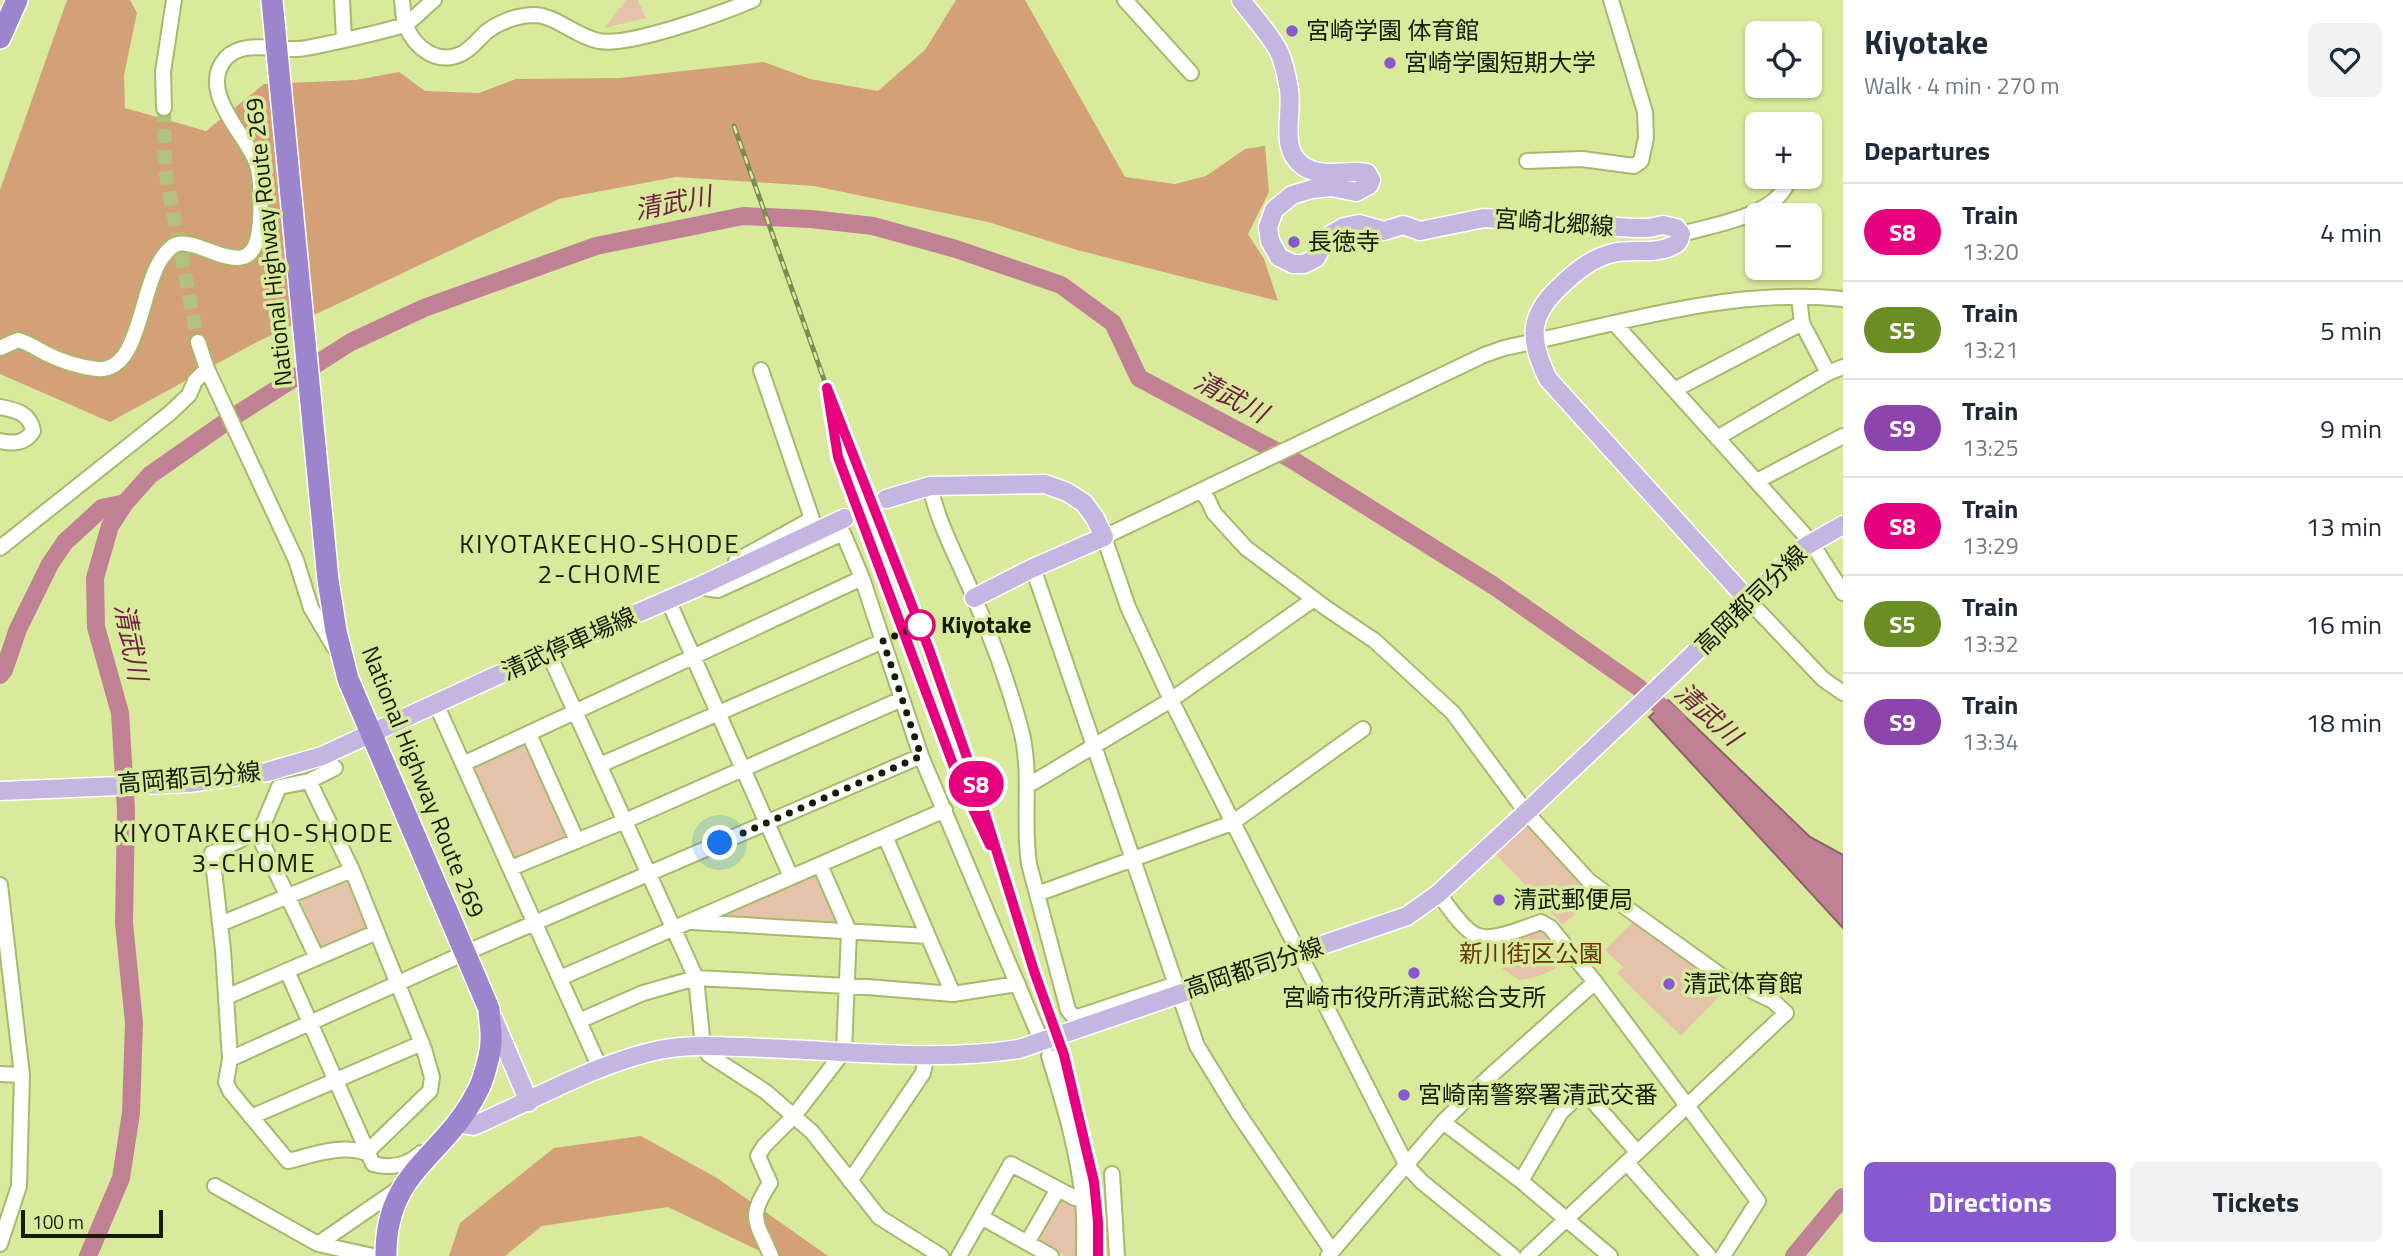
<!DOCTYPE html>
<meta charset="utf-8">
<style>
body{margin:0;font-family:"Titillium Web","Noto Sans JP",sans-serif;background:#f2f2f3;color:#1f2937;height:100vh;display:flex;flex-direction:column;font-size:26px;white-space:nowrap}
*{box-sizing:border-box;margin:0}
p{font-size:23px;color:#747a83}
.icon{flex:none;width:38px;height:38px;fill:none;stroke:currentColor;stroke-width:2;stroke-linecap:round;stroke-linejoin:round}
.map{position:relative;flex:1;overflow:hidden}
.panel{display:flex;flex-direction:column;background:#fff;width:560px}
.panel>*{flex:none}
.badge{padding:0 14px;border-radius:23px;font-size:24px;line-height:46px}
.controls{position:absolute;left:1745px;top:21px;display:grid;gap:14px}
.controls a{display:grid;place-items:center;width:77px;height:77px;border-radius:10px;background:#fff;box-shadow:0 2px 5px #0004;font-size:35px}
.scale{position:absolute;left:21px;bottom:18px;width:142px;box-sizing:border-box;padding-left:7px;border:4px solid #171c00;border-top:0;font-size:19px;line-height:24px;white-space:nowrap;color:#171c00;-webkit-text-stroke:5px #d9ea9c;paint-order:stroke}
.you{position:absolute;width:35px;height:35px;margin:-18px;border:5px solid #fff;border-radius:50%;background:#1a73e8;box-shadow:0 0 0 10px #1a73e833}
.map>.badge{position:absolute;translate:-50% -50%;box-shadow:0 0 0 4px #fff}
h2{padding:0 21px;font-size:26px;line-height:63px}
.round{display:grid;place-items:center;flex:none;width:74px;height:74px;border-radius:10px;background:#f2f2f3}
.overview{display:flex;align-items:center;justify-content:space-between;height:119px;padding:0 21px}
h1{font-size:33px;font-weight:700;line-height:52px}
.action{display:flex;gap:14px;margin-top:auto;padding:14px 21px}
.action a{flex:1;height:80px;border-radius:10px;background:#8858d1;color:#fff;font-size:28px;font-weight:700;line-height:80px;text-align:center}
.action a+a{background:#f2f2f3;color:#1f2937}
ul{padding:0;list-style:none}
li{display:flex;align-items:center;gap:21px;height:98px;padding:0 21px;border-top:2px solid #e0e1e3}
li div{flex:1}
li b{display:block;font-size:26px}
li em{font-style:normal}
li .badge{min-width:77px;font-weight:700;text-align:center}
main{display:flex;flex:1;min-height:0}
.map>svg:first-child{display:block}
.green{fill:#e5c3aa}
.forest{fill:#d4a078}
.water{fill:#c08195;stroke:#8d6368;stroke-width:2}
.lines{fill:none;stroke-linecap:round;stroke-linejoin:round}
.river{stroke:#c08195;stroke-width:18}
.minor-tunnel{stroke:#b2c17d;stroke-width:14;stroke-dasharray:14 7;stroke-linecap:butt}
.major-tunnel{stroke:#b2c17d;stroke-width:18;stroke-dasharray:18 9;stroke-linecap:butt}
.minor-casing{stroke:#a8b86c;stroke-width:18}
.major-casing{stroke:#fff;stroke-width:21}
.highway-casing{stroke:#fff;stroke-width:24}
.minor{stroke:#fff;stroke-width:14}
.major{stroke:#c4b6e1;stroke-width:18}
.highway{stroke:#9d85cd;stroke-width:21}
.rail-casing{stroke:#7e8a53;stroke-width:5}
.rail{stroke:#d9ea9c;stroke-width:2.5;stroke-dasharray:8;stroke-linecap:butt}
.line-casing{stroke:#fff;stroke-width:16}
.line{stroke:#e6007e;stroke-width:10}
.walk{stroke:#171c00;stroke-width:7;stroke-dasharray:0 12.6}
.poi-dot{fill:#8858d1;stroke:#d9ea9c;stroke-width:2.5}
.stop-dot{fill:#fff;stroke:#e6007e;stroke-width:3.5}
.labels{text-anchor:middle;stroke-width:7;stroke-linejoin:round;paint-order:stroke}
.poi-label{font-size:24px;fill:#171c00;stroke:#d9ea9c;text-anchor:start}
.street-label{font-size:24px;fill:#171c00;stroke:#d9ea9c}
.stop-label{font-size:24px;font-weight:bold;fill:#171c00;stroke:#d9ea9c;text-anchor:start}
.park-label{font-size:24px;fill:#673603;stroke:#d9ea9c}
.water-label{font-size:26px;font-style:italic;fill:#6e2141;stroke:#d9ea9c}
.neighbourhood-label{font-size:26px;letter-spacing:2px;fill:#171c00;stroke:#d9ea9c}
</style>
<main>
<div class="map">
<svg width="1843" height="1256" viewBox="0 0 1843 1256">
<rect width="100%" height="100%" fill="#d9ea9c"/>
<!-- green -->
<path class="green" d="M626 0H638L646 18 605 28Z
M526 742 566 838 516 861 473 767Z
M1527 824 1595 895 1563 925 1496 854Z
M818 875 840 925 721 915Z
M346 877 367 926V929L324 947 320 946 300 899 301 896Z
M1635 920 1653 938 1659 933 1721 994 1681 1036 1617 973 1623 967 1605 950Z
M1540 925 1571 957C1554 971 1542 977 1519 980L1503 969 1482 940Z
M1062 1198 1077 1208 1078 1256H1065L1037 1240Z"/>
<!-- forest -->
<path class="forest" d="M67 0H130L137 13 124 75 125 108 206 131 264 84 356 80 399 72 425 91 479 93 516 79 620 78 764 62 810 79 878 91 925 50 956 0H1025L1125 177 1175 184 1206 176 1245 149 1265 146 1269 192 1248 234 1264 259 1278 301 1077 250 988 222 814 186 676 177 559 199 255 343 110 422 0 374V190Z
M641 1136 717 1178 828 1256H770L668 1207 542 1226 505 1256H449L460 1223 554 1148Z"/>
<!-- water -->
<path class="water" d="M1668 700 1810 837 1843 855V928L1649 717Z"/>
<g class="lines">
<!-- river -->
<path class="river" d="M0 675 4 670 18 629 50 564 65 542 102 508 125 503
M88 1256 121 1178 131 1113 134 1023 124 923 126 810 120 713 96 627 95 578 110 526 125 503 150 475 233 417 351 342 424 308 596 246 743 216 811 219 873 226 956 249 1061 285 1113 323 1139 378 1291 459 1494 586 1638 687 1678 721
M1794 1256 1843 1197"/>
<!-- minor-tunnel -->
<path class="minor-tunnel" d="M164 108 165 170 198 342"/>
<!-- major-tunnel -->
<path class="major-tunnel" d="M845 518 886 499"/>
<defs>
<path id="minor" d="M342 0 344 39
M402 0C403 8 403 19 406 26 415 48 437 65 461 54 471 49 478 40 485 33 498 22 518 15 535 15 557 16 576 37 599 41 629 47 722 13 753 0
M1125 0 1191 73
M164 108 163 72 174 0
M1527 161 1582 159 1634 166 1641 161 1646 138 1645 112 1611 0
M1681 234C1713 225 1777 216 1788 181
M1799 297 1802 323 1828 373
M1615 324 1811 542 1843 593
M198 342 207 369 296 560 311 608 334 647
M0 348 18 340C29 343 37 349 47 354 61 361 81 367 97 369 142 373 139 284 165 254 168 250 172 246 177 244 203 238 252 287 259 230 261 214 262 177 256 162 245 133 197 91 226 58 243 40 276 50 298 49 308 49 400 28 406 24 415 18 425 7 434 0
M1674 390 1802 323
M0 407C16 410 30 413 33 431 25 444 13 444 0 441
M1717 438 1828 373 1843 367
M1757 481 1843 436
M930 486C938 524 958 559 973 595 991 636 1008 683 1020 726 1033 772 1022 818 1029 864L1068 1010 1075 1018 1176 984
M1201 491 1208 500 1214 513 1246 548 1326 608 1375 641 1453 713 1526 812 1589 881 1723 977 1773 1001 1786 1013 1527 1256
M0 548 170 413 189 395 195 381 207 369
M736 561 812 519 761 370
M1033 568 1197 1046 1238 1113 1332 1251
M698 587 718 590 843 533 862 578 921 756 1038 1033
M668 600 791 877
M1748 600 1823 679 1843 693
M548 652 696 978 703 1046 709 1055 766 1092 812 1132 879 1217 941 1256
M436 704 600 1068
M529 734 577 841
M322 756 335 768 309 781 352 870 424 1049 432 1077 430 1091 366 1153
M463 764 862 578
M600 765 883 641
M309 781 279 787 263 825 257 832 212 853 223 950 230 1059 226 1082 230 1091 288 1161C313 1155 341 1144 366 1153
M1027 786 1171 700 1314 599
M257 832 317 958
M885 836 953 994
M511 868 625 821 902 699
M1037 894 1232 823 1363 729
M1438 894C1449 906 1461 928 1476 935 1492 943 1525 927 1541 922L1550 927 1595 982 1758 1201 1723 1256
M692 922 928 936
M220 924 352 870
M287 971 373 1164C391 1169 408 1165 421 1153
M560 978 945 810
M226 997 377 932
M579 1021 643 993 696 978 867 987 953 994 1018 984
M1049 1056C1064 1104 1078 1151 1083 1201 1085 1219 1084 1238 1084 1256
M230 1059 465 953 921 756
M0 1074 22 1075
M251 1117 422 1043
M1443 1122 1521 1181 1610 1256
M1627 1163 1709 1256
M1112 1174 1117 1256
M850 1181 923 1073 927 1054
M1521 1181 1561 1112 1584 1091 1637 1152
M215 1186 318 1244 401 1187
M981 1217 1051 1256
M1027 1243 1058 1189
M0 1244 19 1186 22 1075 0 885
M318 1244 373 1256
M771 1256C756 1220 747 1218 770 1183L758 1156 764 1146 794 1116 844 1051 849 931 820 865
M959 1256 1011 1164 1075 1198
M1328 1256 1443 1122 1488 1078 1595 982
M1513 1256 1422 1182 1407 1166 1171 700 1128 607 1104 537 1484 355 1504 348C1615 325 1729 287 1843 299"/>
<path id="major" d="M1241 0C1253 16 1267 31 1277 48 1283 58 1286 73 1288 84 1295 111 1277 148 1303 166 1322 179 1346 169 1367 173L1371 180 1369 185 1356 192 1331 187 1312 189 1292 195 1274 210 1268 227 1270 241 1279 257 1293 264H1304L1316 258 1327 237 1344 227 1359 224 1384 231 1403 225 1420 231 1484 218 1634 228H1649L1663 225 1676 228 1681 234C1680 240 1678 244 1672 246 1654 255 1632 248 1613 253 1595 257 1581 267 1567 280 1530 312 1526 334 1548 379L1748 600
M886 499 930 486 1045 484 1067 492 1084 503 1095 518 1104 537 1033 568 974 598
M0 791 189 783 267 772 322 756 548 652 698 587 845 518
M493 1018 529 1102
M457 1123 473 1126C534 1100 594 1064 659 1050 694 1043 730 1047 765 1048 847 1051 939 1062 1019 1049L1407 916 1438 894 1534 805 1679 668 1801 549 1843 525"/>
<path id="highway" d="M272 0 328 580 336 631 348 679 489 1009C489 1019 492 1030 491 1041 491 1053 483 1082 477 1092 444 1158 385 1170 386 1256
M0 38 17 0"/>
</defs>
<!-- minor casing -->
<use href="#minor" class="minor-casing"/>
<!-- major casing -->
<use href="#major" class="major-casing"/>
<!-- highway casing -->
<use href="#highway" class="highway-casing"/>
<!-- minor -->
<use href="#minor" class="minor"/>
<!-- major -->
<use href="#major" class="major"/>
<!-- highway -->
<use href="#highway" class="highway"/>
<defs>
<path id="rail" d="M734 126 827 388 920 625 971 769 1050 1022C1079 1092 1098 1180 1098 1256
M832 419 838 457 957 775 978 820"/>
</defs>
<!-- rail casing -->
<use href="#rail" class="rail-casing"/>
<!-- rail -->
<use href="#rail" class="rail"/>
</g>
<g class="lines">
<defs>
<path id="line" d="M990 845 957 775 838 457 827 388 929 649 971 769 1034 971 1064 1055 1094 1182 1098 1222V1256"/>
</defs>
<!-- line casing -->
<use href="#line" class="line-casing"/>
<!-- line -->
<use href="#line" class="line"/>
<!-- walk -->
<path class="walk" d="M720 843 921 756 883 641 920 625"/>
</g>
<!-- markers -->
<g class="poi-dot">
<circle cx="1292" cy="31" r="7"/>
<circle cx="1390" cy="63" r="7"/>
<circle cx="1294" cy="242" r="7"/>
<circle cx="1499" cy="900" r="7"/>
<circle cx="1414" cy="973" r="7"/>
<circle cx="1669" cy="984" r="7"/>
<circle cx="1404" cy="1095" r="7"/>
</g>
<circle class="stop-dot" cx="920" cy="625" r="14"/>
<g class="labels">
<!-- poi labels -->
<g class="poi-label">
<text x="1306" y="39">宮崎学園 体育館</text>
<text x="1404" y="71">宮崎学園短期大学</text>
<text x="1308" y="250">長徳寺</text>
<text x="1513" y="908">清武郵便局</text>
<text x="1683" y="992">清武体育館</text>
<text x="1414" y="1006" text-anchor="middle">宮崎市役所清武総合支所</text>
<text x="1418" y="1103">宮崎南警察署清武交番</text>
</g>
<!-- street labels -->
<g class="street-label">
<text transform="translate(1554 223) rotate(4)" y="8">宮崎北郷線</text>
<text transform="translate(269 242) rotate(-96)" y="8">National Highway Route 269</text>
<text transform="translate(1751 600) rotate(-44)" y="8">高岡都司分線</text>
<text transform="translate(569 644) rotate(-24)" y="8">清武停車場線</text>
<text transform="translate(189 778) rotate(-5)" y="8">高岡都司分線</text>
<text transform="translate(423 782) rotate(68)" y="8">National Highway Route 269</text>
<text transform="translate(1254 968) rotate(-18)" y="8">高岡都司分線</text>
</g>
<!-- stop labels -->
<g class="stop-label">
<text x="941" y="633">Kiyotake</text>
</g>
<!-- park labels -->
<g class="park-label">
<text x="1531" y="962">新川街区公園</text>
</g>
<!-- water labels -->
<g class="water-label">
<text transform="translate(673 203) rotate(-11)" y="9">清武川</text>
<text transform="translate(1231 397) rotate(28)" y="9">清武川</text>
<text transform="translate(131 642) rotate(79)" y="9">清武川</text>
<text transform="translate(1708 714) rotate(42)" y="9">清武川</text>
</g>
<!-- neighbourhood labels -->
<g class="neighbourhood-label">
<text x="600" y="553">KIYOTAKECHO-SHODE<tspan x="600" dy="30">2-CHOME</tspan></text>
<text x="254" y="842">KIYOTAKECHO-SHODE<tspan x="254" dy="30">3-CHOME</tspan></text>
</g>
</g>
</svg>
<div class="controls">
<a><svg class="icon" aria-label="locate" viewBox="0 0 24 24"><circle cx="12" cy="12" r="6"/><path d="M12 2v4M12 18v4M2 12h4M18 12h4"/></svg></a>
<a>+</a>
<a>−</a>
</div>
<div class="scale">100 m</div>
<div class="you" style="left:720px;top:843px"></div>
<b class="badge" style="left:976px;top:784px;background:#e6007e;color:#fff">S8</b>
</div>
<section class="panel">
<div class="overview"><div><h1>Kiyotake</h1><p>Walk · 4 min · 270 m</p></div><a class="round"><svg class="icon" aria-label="heart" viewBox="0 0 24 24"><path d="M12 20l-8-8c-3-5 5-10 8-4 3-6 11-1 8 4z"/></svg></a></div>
<h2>Departures</h2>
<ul>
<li><span class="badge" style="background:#e6007e;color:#fff">S8</span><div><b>Train</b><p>13:20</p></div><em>4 min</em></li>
<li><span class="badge" style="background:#6b8e23;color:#fff">S5</span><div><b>Train</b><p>13:21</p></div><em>5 min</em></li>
<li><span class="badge" style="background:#8e44ad;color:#fff">S9</span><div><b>Train</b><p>13:25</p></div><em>9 min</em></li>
<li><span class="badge" style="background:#e6007e;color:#fff">S8</span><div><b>Train</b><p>13:29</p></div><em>13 min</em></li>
<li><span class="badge" style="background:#6b8e23;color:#fff">S5</span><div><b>Train</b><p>13:32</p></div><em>16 min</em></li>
<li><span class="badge" style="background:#8e44ad;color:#fff">S9</span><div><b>Train</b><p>13:34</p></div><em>18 min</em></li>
</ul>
<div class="action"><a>Directions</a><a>Tickets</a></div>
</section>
</main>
